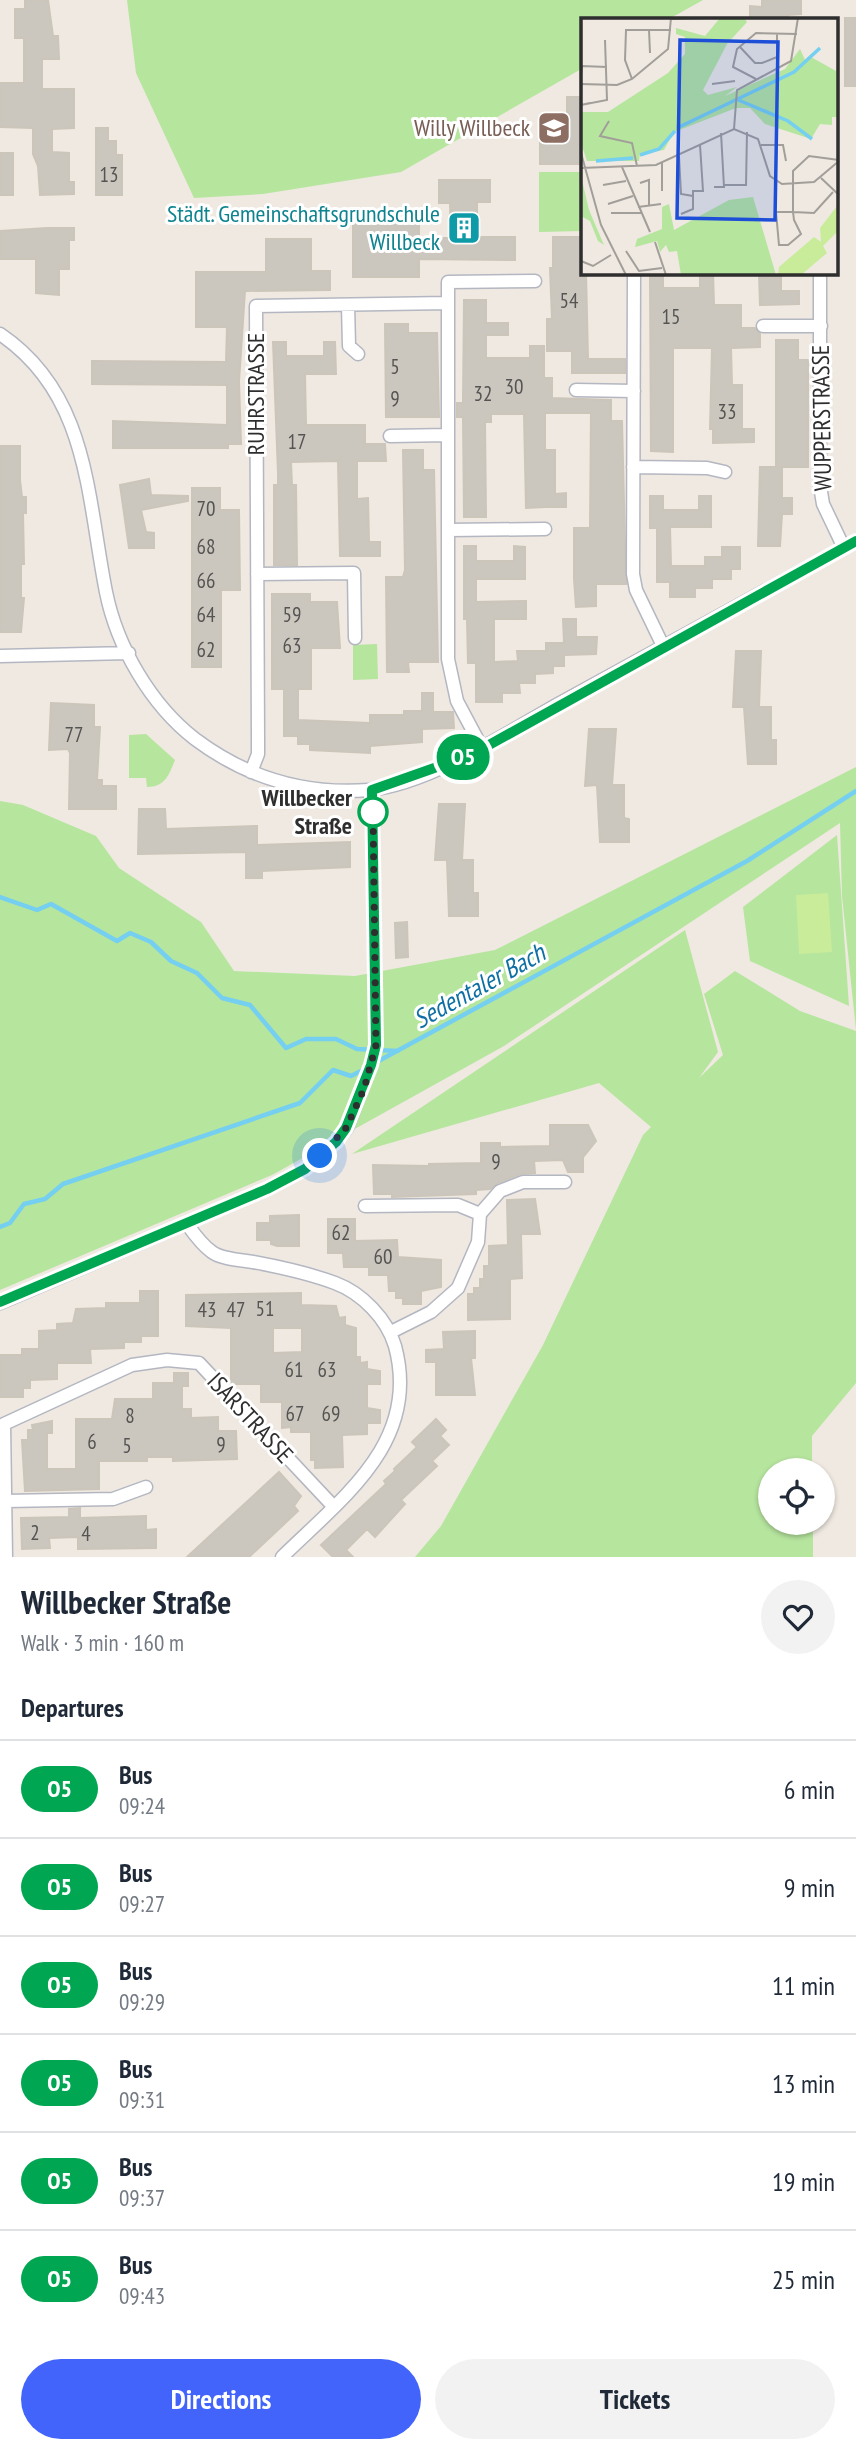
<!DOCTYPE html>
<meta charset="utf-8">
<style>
body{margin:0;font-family:"PT Sans Narrow",sans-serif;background:#f2f2f3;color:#1f2937;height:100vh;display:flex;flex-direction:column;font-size:26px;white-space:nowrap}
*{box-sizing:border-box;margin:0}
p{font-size:23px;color:#747a83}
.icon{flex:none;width:38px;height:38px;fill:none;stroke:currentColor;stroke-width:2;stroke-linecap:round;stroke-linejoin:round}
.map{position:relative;height:1557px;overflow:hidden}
.panel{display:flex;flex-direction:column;background:#fff;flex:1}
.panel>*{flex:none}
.badge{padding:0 14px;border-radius:23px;font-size:24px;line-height:46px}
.controls{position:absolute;left:758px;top:1458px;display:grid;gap:14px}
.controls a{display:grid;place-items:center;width:77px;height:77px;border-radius:50%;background:#fff;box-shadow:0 2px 5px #0004;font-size:35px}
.you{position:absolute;width:35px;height:35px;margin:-18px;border:5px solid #fff;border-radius:50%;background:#1a73e8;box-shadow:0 0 0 10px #1a73e833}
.map>.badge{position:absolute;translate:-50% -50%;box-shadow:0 0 0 4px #fff}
h2{padding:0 21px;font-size:26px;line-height:63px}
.round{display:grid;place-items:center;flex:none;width:74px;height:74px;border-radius:37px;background:#f2f2f3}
.head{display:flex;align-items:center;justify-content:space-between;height:119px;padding:0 21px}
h1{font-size:33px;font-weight:700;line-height:52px}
.action{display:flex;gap:14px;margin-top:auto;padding:14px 21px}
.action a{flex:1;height:80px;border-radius:42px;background:#4264fb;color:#fff;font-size:28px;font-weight:700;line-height:80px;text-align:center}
.action a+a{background:#f2f2f3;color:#1f2937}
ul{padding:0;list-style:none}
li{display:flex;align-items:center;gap:21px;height:98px;padding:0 21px;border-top:2px solid #e0e1e3}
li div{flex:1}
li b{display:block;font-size:26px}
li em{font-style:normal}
li .badge{min-width:77px;font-weight:700;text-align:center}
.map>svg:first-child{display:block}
.green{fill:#b6e59e}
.pitch{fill:#c9ec9a}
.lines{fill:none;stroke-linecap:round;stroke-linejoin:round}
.stream{stroke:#75cff0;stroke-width:4.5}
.building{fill:#cbc7bf;stroke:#cbc5ba;stroke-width:2;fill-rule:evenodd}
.minor-casing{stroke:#b4b7c1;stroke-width:15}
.minor{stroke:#fff;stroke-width:12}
.line-casing{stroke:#fff;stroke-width:16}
.line{stroke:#00a651;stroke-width:10}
.walk{stroke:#2e2e2e;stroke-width:7;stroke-dasharray:0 12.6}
.stop-dot{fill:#fff;stroke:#00a651;stroke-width:3.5}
.labels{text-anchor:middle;stroke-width:6;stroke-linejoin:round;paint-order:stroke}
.number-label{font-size:21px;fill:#555452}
.education-label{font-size:24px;fill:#785e54;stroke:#fff;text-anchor:end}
.culture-label{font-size:24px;fill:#0d838f;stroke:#fff;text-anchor:end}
.street-label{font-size:24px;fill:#2e2e2e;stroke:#fff}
.stop-label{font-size:24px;font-weight:bold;fill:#2e2e2e;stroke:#fff;text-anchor:end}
.water-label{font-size:26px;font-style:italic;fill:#0d6fa3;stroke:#fff}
.inset-river{fill:none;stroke:#75cff0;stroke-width:3.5}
.inset-road{fill:none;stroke:#a29e99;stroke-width:2}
.view{fill:#1d4ed8;fill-opacity:0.15;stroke:#1d4ed8;stroke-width:3.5}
.inset-edge{fill:none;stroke:#2e2e2e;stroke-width:3.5}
</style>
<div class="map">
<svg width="856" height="1557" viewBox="0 0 856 1557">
<rect width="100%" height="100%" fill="#efe9e1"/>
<!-- green -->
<path class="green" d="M127 0H703L669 19H583V68L401 172 263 194 194 198 136 73Z
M539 172H583V231L539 232Z
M377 644 378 679 353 680V645Z
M146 734 175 760C169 775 165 787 147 787L146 778H129V735Z
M856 767V1030L842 896 840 823 504 1046 272 1175 0 1290V801L23 805 96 836 119 868 201 922 234 971 355 976 495 950Z
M837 835 849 1006 750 961 743 907Z
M685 930 718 1052 699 1078 723 1055 704 994 735 971 800 1011 856 1031V1383L812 1436V1470H770V1522L813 1523V1557H415L441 1526 543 1345 643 1135 651 1127 599 1083 352 1154Z"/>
<!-- pitch -->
<path class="pitch" d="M828 893 832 952 799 954 796 895Z"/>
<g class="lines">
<!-- stream -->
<path class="stream" d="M0 897 37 910 51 904 117 941 130 933 151 942 171 961 197 973 222 998 250 1005 286 1048 306 1039H336L357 1049 398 1051
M373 1064 747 861 856 791
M0 1227 10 1223 24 1204 45 1199 63 1184 300 1103 333 1070 351 1076 365 1069"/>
</g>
<!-- building -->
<path class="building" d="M25 0H48L53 36H58L59 59H42V89H74V128L52 129V152L69 153V182H74V194L40 195 38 166 33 154V128L0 127V83H24V38H15V9H25Z
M762 0H801V14L788 15V19H750V6L762 7Z
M845 18H856V86H845Z
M567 97H583L581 164H540V123H567Z
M96 128H108V141H116V155H122V195H96Z
M1 153H13V195H0Z
M439 180H490V202H477V237H515V260L419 259V277H353V219H419V238H451L450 203H439Z
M47 228H74V240H69V269H59V295L36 293V259H0V231Z
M553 237H580V259H583V273H586L588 359H625V373H572V351H547V319H552L550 268H553Z
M266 239H311V271H330V290L245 291 239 381 241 444H228V448H113V421L227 425V385L92 384V361L226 362 227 327H196V272H266Z
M650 273H663V288H700V273H713L714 305H741V328H755L760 334V347L731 348 732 385H742V429H754V442L713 443V429H710L712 348H673V452L651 451Z
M759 273H781V291H799V304L760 305Z
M464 300H486V323H508V335H486V358H530V346H544V378H552V398L611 400V421H622L626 584H596V606L576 607 574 579V528H590L591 413H545V450H555V494L566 493V507H546L526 508 524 414H491V422H485L486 517H464L463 417H457V403H463Z
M385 324H408V333H437L439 417H386Z
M776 340H798V360H808V467H776Z
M273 342H286V356H324V342H335L336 374H305L306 425H365V444H385L386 461H357V499L368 498 369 542H380V556H340L338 461 291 462 292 485H296L297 565H274V485H278V473Z
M0 446H20V480L22 497H26V513H23L24 564H21V598H24L21 632H0Z
M403 450H423V470H434L438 662H408L409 672H387L386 577H403L405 570Z
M760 467H782V498H792V514H782L780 546H758Z
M149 479 151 495 188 496V501L141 510 146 532 154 533V548H129L120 485Z
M192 488H220V510H239L240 590H221V667H192Z
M650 496H663V510H699V496H711V527H670L671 566H705V557H722V547H740V569H731V579H712V588H695V597H670V582H657V528H650Z
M464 546H476V561H514V546L525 547V579H476V602L526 601V619H494V662L518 661 517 651H546V643H564L563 619H576V637H597L596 654 564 655V666H553V673L535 674V683H519L520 693H502V702H476V663H468L467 619H464Z
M272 594H310V602H337L340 648H311V689H298V720L370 723V715H404V711H422V693H433V712H453L454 728 422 729V742L370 746V753L310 750V744H298V736H284V689H272Z
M736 651H761L759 707H771V740H776V764H748L744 707H733Z
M51 703 94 705V727H100L97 780H102V786H116V809H69L70 753 68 749 49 750Z
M589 729H616L612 785H624V818L629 819V842H600L597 785 585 786Z
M439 804H465L462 860H473V893H478V916H449L447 860H435Z
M139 809H165L166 829 257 826V845L350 842V867L262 871V878H246V852L138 854Z
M407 922 408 957 396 958 395 923Z
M550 1125H588L596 1141 583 1157V1172H568L563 1160 534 1161 535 1173 520 1174 497 1183 490 1189 476 1190V1194L392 1197V1194H374L373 1165 429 1166V1164L481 1163V1143H500V1147L550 1146Z
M535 1199 540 1234H521L522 1278 510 1279V1319L468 1320V1294H474V1288H480V1279H484V1266H489V1246L508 1245 507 1200Z
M299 1215V1246H277L271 1244V1240H257V1223H270V1216Z
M328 1219H355V1241L397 1240 398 1257 441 1260V1287L421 1291V1304H403V1298H396V1291H389L388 1275H369V1267H344L343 1253H328Z
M140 1291H158V1336H141V1342H124V1348L90 1349 91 1363H57V1379L30 1380V1388H23V1397H0V1355H22V1349H39V1331L57 1330V1324L73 1323 76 1309 106 1308V1303H140Z
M301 1293V1305L336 1306 339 1318 345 1317V1325L356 1328V1357H360V1363L367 1362V1369L380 1371V1384H367V1408L380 1410V1423H367V1434L342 1435 343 1467 315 1468V1460H311V1432H291V1427L282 1428V1402H261V1384H231V1328L186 1326V1295ZM273 1328H302V1352L273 1353Z
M475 1331V1358H471L475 1395H436V1362H426V1350L444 1349 443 1332Z
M174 1373H188V1386H182V1409H191V1418L218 1417V1431H236L237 1459 173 1461V1457H147V1461H99V1489L25 1491 22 1440H28V1430H33L32 1425 52 1421V1433H47V1469H76V1419H112L115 1399H153V1383H174Z
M436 1419 446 1430 440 1436 449 1445 432 1461 437 1466 401 1500 405 1504 375 1537 367 1529 346 1550 353 1557H333L321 1545 386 1484 384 1481 395 1471 394 1469 417 1447 412 1442Z
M279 1472 301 1496 294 1506 298 1511 249 1557H187Z
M80 1508V1518L146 1516V1530L156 1529V1548L78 1549V1537L49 1538 50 1548 22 1549 21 1518 69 1517V1509Z"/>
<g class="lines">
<defs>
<path id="minor" d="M634 273 633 574 636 590 664 648
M820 273V486L823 504 844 548
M348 305 349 346 358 354
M763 326H821
M0 334C89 394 87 497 106 592 117 647 151 705 195 739 247 778 305 795 369 790 430 784 508 732 560 703 659 649 758 595 856 541
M576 390 634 391
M390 436 448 435
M633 467 707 468 725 472
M448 530 545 529
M257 574 354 573 355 638
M0 656 129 653
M482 748 457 701 448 659V282L535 281
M251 772 258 754V739L256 306 448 303
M365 1206 458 1205 480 1214
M187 1224C194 1234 202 1245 212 1252 221 1259 241 1260 253 1262 280 1267 308 1273 335 1283 362 1293 387 1319 395 1346 421 1442 343 1497 282 1557
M0 1303 267 1189 305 1169 336 1142 347 1128 371 1065 376 1045 372 790
M391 1332 431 1312 458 1288 478 1242 480 1214 500 1191 523 1182H565
M6 1501 113 1499 146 1487
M6 1557 4 1424 132 1365 167 1360 199 1363 334 1507"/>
</defs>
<!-- minor casing -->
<use href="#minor" class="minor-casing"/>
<!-- minor -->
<use href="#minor" class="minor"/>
</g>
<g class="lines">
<defs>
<path id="line" d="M0 1302 267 1189 305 1169 336 1142 346 1128 371 1065 376 1045 372 790 471 755 856 541"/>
</defs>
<!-- line casing -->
<use href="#line" class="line-casing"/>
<!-- line -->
<use href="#line" class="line"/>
<!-- walk -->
<path class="walk" d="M320 1156 346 1128 364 1089 376 1045 373 812"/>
</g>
<!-- icons -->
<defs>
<symbol id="school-square" viewBox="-11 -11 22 22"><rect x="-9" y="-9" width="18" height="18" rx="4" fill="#8d6e63" stroke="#fff"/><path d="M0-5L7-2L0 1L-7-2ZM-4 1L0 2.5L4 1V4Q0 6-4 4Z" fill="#fff"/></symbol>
<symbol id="building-square" viewBox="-11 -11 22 22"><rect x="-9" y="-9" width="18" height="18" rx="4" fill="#0f9aa8" stroke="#fff"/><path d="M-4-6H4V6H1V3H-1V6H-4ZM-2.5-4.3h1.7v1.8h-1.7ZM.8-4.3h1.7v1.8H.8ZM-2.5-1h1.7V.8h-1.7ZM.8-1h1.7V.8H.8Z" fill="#fff"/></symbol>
</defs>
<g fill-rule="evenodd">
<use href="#school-square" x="535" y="109" width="38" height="38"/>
<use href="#building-square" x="445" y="209" width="38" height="38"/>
</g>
<!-- markers -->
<circle class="stop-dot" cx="373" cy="812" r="14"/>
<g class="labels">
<!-- number labels -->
<g class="number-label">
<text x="109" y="182">13</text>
<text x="569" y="308">54</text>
<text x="671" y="324">15</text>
<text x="395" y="374">5</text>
<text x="514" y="394">30</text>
<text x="483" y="401">32</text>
<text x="395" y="406">9</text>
<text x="727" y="419">33</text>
<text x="297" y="449">17</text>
<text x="206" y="516">70</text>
<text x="206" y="554">68</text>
<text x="206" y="588">66</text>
<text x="206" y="622">64</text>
<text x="292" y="622">59</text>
<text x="292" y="653">63</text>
<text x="206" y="657">62</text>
<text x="74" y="742">77</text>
<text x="496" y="1169">9</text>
<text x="341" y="1240">62</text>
<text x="383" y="1264">60</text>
<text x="265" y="1316">51</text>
<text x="207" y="1317">43</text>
<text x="236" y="1317">47</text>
<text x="294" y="1377">61</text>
<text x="327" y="1377">63</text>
<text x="295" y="1421">67</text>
<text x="331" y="1421">69</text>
<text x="130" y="1423">8</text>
<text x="92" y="1449">6</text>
<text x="221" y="1452">9</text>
<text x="127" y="1453">5</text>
<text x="35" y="1540">2</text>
<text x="86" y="1541">4</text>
</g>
<!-- education labels -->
<g class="education-label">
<text x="530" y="136">Willy Willbeck</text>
</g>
<!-- culture labels -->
<g class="culture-label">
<text x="440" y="222">Städt. Gemeinschaftsgrundschule<tspan x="440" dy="28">Willbeck</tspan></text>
</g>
<!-- street labels -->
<g class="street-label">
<text transform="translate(256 394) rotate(-90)" y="8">RUHRSTRASSE</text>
<text transform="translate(822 418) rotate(-91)" y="8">WUPPERSTRASSE</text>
<text transform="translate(250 1418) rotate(47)" y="8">ISARSTRASSE</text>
</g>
<!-- stop labels -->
<g class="stop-label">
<text x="352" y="806">Willbecker<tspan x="352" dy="28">Straße</tspan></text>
</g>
<!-- water labels -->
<g class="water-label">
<text transform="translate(479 986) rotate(-29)" y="9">Sedentaler Bach</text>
</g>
</g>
<!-- overview -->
<g transform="translate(581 18)">
<rect width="257" height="257" fill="#efe9e1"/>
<path d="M139 0H163L166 4 146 26 122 72 127 77 156 69 144 78 204 51 219 31 225 44 230 39 255 53 257 41V99H251V107L239 106 230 121 184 106 169 90H155L93 114 83 132 59 135 58 143H6L0 125V94H27L87 55 104 36V19L95 16V10L124 18ZM0 158 8 192 23 227 17 223 9 203 0 198ZM172 179 195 257H100L96 233 88 234 85 227 79 234 76 223 54 229 56 221 81 211V189L88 186 93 212 148 182Z" fill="#b6e59e"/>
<path d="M257 187V213L242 228 246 235 220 257H197L198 249 233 219 240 224 239 210Z" fill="#c9ec9a"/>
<path class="inset-river" d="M155 81 207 103 231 121M96 110 213 54 239 30M59 137 78 131 94 113M15 143 52 140"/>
<path class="inset-road" d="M90 1 126 0M68 12 69 35M159 29 174 45H181L196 39V15M0 57 1 48 26 49M51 61 44 42 45 12H90M175 61 152 49 156 31 175 15 216 16M0 66 36 67 51 61 87 31 90 0M131 66 154 63M9 85 0 87 26 82 24 22M28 103 19 118 51 125 56 148M153 111 156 72 210 43 217 0M180 127H202L205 143M0 135 20 207 45 257M98 138 100 176 112 178V173H122L119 127M41 149 69 214M0 150 75 147 153 111 177 121 189 158 201 166 233 164 258 143M240 160 258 177M59 165 68 162V188M22 167 45 163M143 167H165L166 114M133 169H143L140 115M81 173V145M252 174 233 195 212 194H195L198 227H207L220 216 213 202 212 194V153L228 138 258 142M27 186 52 178M57 189 80 186M30 195H60M100 196 112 191V178M74 224 85 257M45 233 58 253 81 250M0 243 12 248 30 237"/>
<path class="view" d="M99 22 197 24 194 202 96 200Z"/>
<rect width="257" height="257" class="inset-edge"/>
</g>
</svg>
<div class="controls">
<a><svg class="icon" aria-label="locate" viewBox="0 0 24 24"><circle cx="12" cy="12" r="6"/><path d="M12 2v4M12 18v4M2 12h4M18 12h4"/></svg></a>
</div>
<div class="you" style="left:320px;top:1156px"></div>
<b class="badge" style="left:463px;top:757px;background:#00a651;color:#fff">O5</b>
</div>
<section class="panel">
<div class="head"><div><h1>Willbecker Straße</h1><p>Walk · 3 min · 160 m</p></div><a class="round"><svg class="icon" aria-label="heart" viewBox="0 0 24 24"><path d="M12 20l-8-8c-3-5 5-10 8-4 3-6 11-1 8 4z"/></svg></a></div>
<h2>Departures</h2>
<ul>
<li><span class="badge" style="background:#00a651;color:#fff">O5</span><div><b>Bus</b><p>09:24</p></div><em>6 min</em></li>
<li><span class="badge" style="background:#00a651;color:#fff">O5</span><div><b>Bus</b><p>09:27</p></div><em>9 min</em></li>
<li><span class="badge" style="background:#00a651;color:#fff">O5</span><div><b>Bus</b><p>09:29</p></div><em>11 min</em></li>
<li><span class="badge" style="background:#00a651;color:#fff">O5</span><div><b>Bus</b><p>09:31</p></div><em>13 min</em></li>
<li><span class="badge" style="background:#00a651;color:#fff">O5</span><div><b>Bus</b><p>09:37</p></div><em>19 min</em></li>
<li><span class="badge" style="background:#00a651;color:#fff">O5</span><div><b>Bus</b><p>09:43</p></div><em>25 min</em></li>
</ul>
<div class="action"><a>Directions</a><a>Tickets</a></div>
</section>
